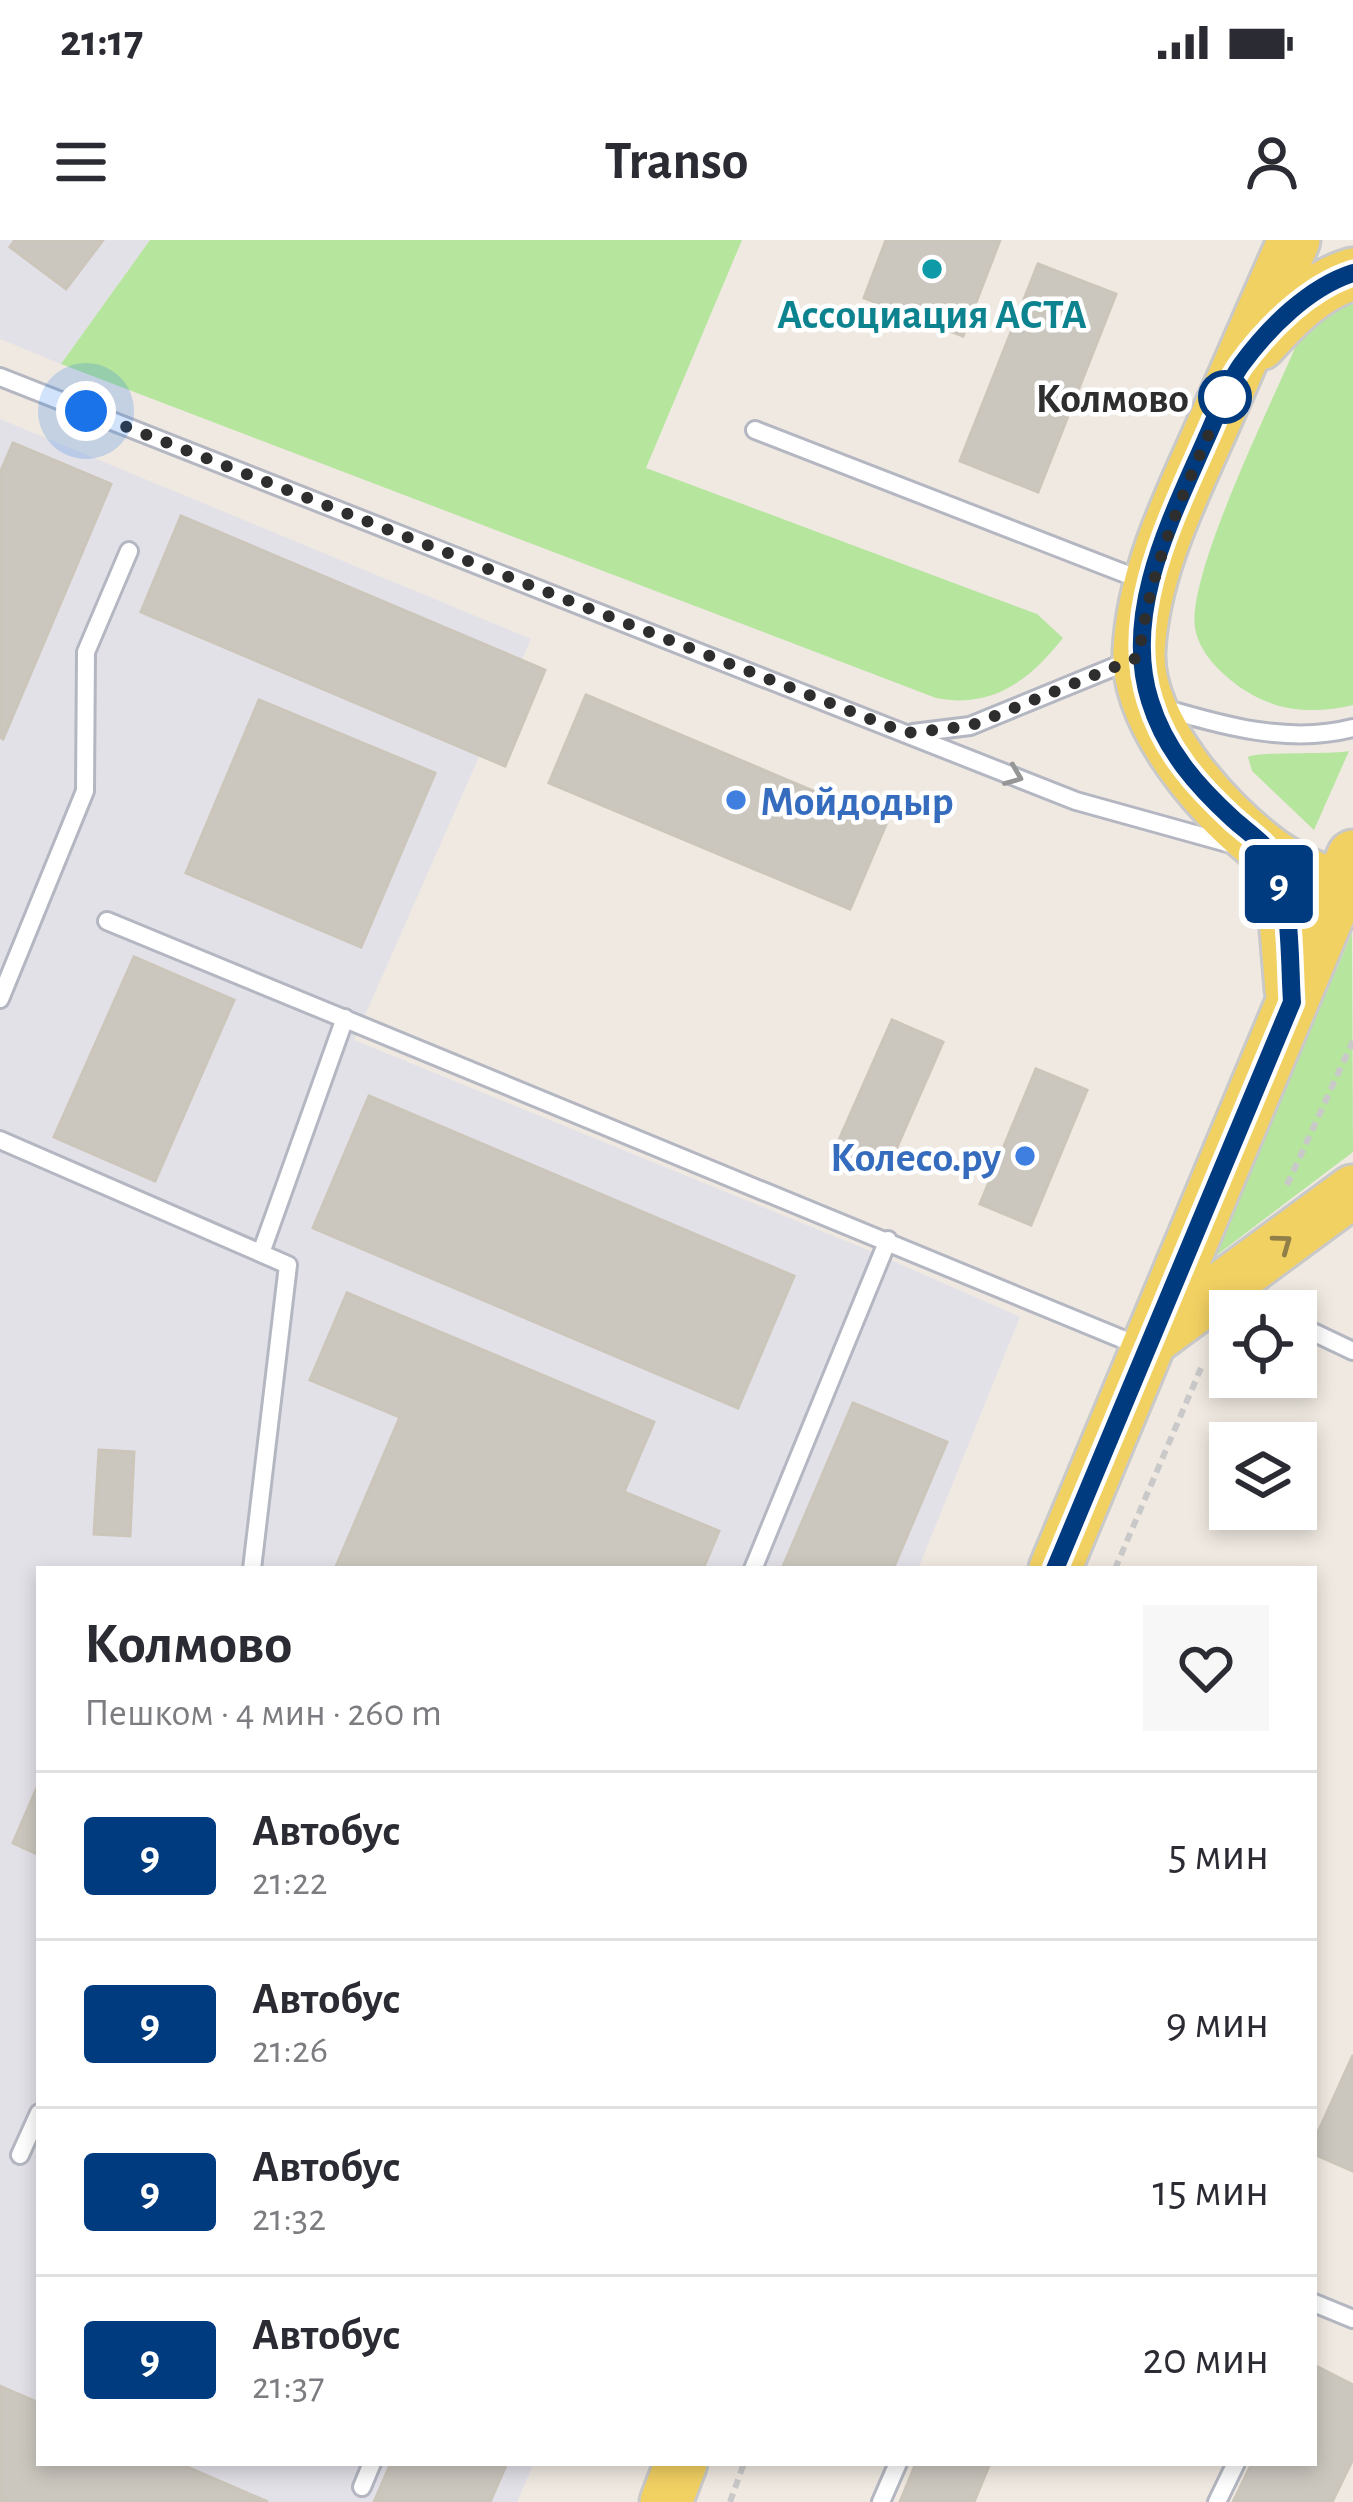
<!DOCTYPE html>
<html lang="ru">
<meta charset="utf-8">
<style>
body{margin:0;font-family:"Alegreya Sans",sans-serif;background:#f7f7f7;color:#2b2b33;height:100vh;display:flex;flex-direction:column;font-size:45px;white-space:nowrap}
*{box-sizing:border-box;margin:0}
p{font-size:39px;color:#7c7c81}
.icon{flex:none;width:66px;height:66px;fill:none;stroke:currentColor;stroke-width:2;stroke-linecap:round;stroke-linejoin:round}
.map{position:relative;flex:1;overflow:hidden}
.panel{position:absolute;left:36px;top:1326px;width:1281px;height:900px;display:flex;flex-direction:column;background:#fff;border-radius:0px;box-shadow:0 6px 18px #0003}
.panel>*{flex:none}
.badge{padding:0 24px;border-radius:9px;font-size:42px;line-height:78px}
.controls{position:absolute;left:1209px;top:1050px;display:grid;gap:24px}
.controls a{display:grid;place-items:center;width:108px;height:108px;border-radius:0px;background:#fff;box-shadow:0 6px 18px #0003;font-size:60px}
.you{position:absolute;width:60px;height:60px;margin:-30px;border:9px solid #fff;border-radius:50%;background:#1a73e8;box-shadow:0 0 0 18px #1a73e833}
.map>.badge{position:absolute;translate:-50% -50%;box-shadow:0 0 0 6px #fff}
.round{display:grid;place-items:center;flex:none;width:126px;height:126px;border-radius:0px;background:#f7f7f7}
.overview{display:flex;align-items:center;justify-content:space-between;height:204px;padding:0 48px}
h1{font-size:57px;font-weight:700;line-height:90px}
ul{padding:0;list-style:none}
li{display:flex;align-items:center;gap:36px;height:168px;padding:0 48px;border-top:3px solid #e1e1e2}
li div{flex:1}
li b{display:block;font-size:45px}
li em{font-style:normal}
li .badge{min-width:132px;font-weight:700;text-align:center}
.status{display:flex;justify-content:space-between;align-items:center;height:84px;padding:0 60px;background:#fff;direction:ltr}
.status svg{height:33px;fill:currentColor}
header{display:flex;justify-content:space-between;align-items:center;height:156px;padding:0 48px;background:#fff;font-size:54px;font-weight:700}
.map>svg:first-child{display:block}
.industrial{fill:#e3e1e8}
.green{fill:#b6e59e}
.building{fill:#cbc7bf;stroke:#cbc5ba;stroke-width:3}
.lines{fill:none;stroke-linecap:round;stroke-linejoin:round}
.service-casing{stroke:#b4b7c1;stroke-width:22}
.primary-casing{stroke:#c9c9c9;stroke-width:57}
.path{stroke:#c9c9c9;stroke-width:6;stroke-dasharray:9 6;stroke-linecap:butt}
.service{stroke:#fff;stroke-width:16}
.primary{stroke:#f2d163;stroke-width:51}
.oneway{stroke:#969696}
.oneway2{stroke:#908048}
.line-casing{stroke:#fff;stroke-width:27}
.line{stroke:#003b80;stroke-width:18}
.walk{stroke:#2e2e2e;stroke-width:12;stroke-dasharray:0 21.6}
.culture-dot{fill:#0f9aa8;stroke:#fff;stroke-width:4.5}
.stop-dot{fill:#fff;stroke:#003b80;stroke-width:6}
.shop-dot{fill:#3f7fe0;stroke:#fff;stroke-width:4.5}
.labels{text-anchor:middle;stroke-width:9;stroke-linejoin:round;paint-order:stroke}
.culture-label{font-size:42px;font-weight:bold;fill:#0d838f;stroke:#fff}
.stop-label{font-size:42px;font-weight:bold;fill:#2e2e2e;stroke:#fff;text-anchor:end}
.shop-label{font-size:42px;font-weight:bold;fill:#366cbe;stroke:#fff;text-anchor:start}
</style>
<div class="status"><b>21:17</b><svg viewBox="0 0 49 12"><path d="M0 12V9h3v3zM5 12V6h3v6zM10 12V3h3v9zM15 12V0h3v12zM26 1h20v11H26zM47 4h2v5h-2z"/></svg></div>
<header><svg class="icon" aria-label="menu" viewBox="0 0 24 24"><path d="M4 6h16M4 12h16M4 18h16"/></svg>Transo<svg class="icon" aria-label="person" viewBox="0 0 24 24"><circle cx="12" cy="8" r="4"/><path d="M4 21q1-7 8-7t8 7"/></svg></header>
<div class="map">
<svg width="1353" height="2262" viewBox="0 0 1353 2262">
<rect width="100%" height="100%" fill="#efe9e1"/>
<!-- industrial -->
<path class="industrial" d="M0 0H150L61 124 0 99Z
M0 179 531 399 354 800 868 1010 1020 1077 918 1329H39V2210L0 2194Z
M71 2223H534L517 2262H168Z"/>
<!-- green -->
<path class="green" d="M150 0H742L646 228 1037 374 1063 398C1029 441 992 469 936 458L61 124Z
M1353 51V465C1317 474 1278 472 1246 451 1225 438 1199 414 1195 388 1187 333 1273 161 1298 101L1323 72Z
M1349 511 1314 590 1252 531 1248 517C1260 511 1326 515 1349 511Z
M1352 693 1353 912 1213 1018Z"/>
<!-- building -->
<path class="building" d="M15 0H103L66 49 10 7Z
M886 0H1000L963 96 864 58Z
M1038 24 1116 54 1038 252 960 221Z
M13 203 111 244 3 499 0 497V233Z
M181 276 545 430 505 526 141 372Z
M586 455 887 582 850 669 549 543Z
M259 460 435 533 361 707 186 633Z
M134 717 234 760 155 941 54 897Z
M892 780 943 802 886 932 835 909Z
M1036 829 1087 850 1031 985 980 964Z
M369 856 794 1036 738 1168 313 988Z
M347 1053 654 1182 624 1252 719 1291 703 1329H335L400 1177 310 1140Z
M853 1163 947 1202 893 1329H782Z
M99 1210 134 1212 130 1296 94 1294Z
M39 1543V1615L13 1603Z
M1353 1815V1931L1314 1914V1901Z
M1314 2125 1353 2145V2219L1332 2262H1233L1252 2223H1314Z
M0 2146 39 2163V2223H178L268 2262H0Z
M391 2223H507L490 2262H374Z
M916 2223H990L974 2262H900Z"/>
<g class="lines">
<defs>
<path id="service" d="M0 137 1076 561 1238 606
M755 190 1144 341
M1160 467C1221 485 1288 505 1353 488
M913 493 970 486 1131 420
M107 681 1144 1108
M0 759 85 551 86 412 129 311
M0 900 288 1025 252 1329
M261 1013 345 778
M1227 1052 1269 1071
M1296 1084 1353 1111
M753 1329 888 1000
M20 1915 39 1873
M1314 2063 1353 2079
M362 2247 372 2223
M881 2262 898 2223
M1217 2262 1236 2223"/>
<path id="primary" d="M1294 0C1267 62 1240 124 1213 185 1181 257 1143 332 1139 411 1136 484 1215 573 1270 613 1294 630 1326 643 1353 653
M1260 104C1286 75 1315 45 1353 34
M1271 614 1285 677 1291 750
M1155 1097 1353 951
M1055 1329 1353 616
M666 2262 681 2223"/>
</defs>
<!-- service casing -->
<use href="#service" class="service-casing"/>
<!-- primary casing -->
<use href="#primary" class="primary-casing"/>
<!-- path -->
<path class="path" d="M1287 945 1353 801
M1115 1329 1201 1128
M730 2262 744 2223"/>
<!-- service -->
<use href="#service" class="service"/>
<!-- primary -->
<use href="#primary" class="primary"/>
</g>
<!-- one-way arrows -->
<defs><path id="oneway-chevron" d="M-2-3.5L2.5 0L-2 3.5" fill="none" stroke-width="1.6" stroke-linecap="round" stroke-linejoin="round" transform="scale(3)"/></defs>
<use class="oneway" href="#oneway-chevron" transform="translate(1014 536) rotate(22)"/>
<use class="oneway2" href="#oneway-chevron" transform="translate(1283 1003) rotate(-36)"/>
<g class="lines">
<defs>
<path id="line" d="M1055 1329 1292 762C1289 717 1292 659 1272 617 1265 603 1245 590 1233 579 1197 546 1165 510 1150 461 1122 373 1171 279 1206 199 1217 176 1226 146 1241 125 1268 88 1309 47 1353 33"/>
</defs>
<!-- line casing -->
<use href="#line" class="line-casing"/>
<!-- line -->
<use href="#line" class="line"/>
<!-- walk -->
<path class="walk" d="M86 171 906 493 970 486 1139 417C1150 322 1189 239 1227 153L1225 157"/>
</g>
<!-- markers -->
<circle class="culture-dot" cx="932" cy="29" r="12"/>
<circle class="stop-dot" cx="1225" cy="157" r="24"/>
<g class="shop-dot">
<circle cx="736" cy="560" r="12"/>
<circle cx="1025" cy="916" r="12"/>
</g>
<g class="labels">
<!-- culture labels -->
<g class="culture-label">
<text x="932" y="88">Ассоциация АСТА</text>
</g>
<!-- stop labels -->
<g class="stop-label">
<text x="1189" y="172">Колмово</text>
</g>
<!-- shop labels -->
<g class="shop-label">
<text x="760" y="575">Мойдодыр</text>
<text x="1001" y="931" text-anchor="end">Колесо.ру</text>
</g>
</g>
</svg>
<div class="controls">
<a><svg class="icon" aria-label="locate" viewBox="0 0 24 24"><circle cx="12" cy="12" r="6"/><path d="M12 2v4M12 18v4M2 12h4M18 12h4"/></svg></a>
<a><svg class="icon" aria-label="layers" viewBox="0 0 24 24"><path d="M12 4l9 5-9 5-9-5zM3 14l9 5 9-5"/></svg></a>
</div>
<div class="you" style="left:86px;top:171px"></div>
<b class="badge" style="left:1279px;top:644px;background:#003b80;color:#fff">9</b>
<section class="panel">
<div class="overview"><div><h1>Колмово</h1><p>Пешком · 4 мин · 260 m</p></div><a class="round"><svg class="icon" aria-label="heart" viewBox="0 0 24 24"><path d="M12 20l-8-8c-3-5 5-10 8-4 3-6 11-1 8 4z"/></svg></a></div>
<ul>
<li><span class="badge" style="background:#003b80;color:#fff">9</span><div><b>Автобус</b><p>21:22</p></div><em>5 мин</em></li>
<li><span class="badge" style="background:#003b80;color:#fff">9</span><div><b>Автобус</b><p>21:26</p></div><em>9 мин</em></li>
<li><span class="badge" style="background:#003b80;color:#fff">9</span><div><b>Автобус</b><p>21:32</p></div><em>15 мин</em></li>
<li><span class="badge" style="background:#003b80;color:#fff">9</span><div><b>Автобус</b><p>21:37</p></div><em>20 мин</em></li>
</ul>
</section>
</div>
